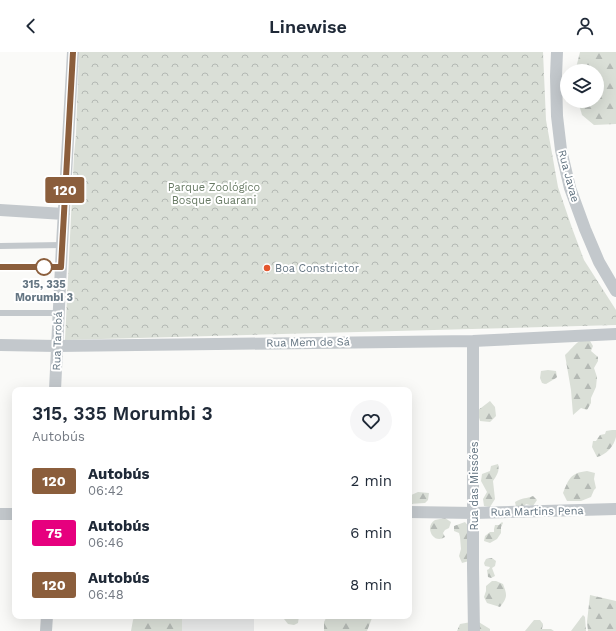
<!DOCTYPE html>
<html lang="es">
<meta charset="utf-8">
<style>
body{margin:0;font-family:"Work Sans",sans-serif;background:#f6f6f7;color:#1f2937;height:100vh;display:flex;flex-direction:column;font-size:15px;white-space:nowrap}
*{box-sizing:border-box;margin:0}
p{font-size:13px;color:#747a83}
.icon{flex:none;width:22px;height:22px;fill:none;stroke:currentColor;stroke-width:2;stroke-linecap:round;stroke-linejoin:round}
.map{position:relative;flex:1;overflow:hidden}
.details{position:absolute;left:12px;top:335px;width:400px;height:232px;display:flex;flex-direction:column;background:#fff;border-radius:8px;box-shadow:0 4px 16px #0002}
.details>*{flex:none}
.badge{padding:0 8px;border-radius:3px;font-size:14px;line-height:26px}
.controls{position:absolute;left:560px;top:12px;display:grid;gap:8px}
.controls a{display:grid;place-items:center;width:44px;height:44px;border-radius:50%;background:#fff;box-shadow:0 4px 16px #0002;font-size:20px}
.map>.badge{position:absolute;translate:-50% -50%;box-shadow:0 0 0 2px #fff}
.round{display:grid;place-items:center;flex:none;width:42px;height:42px;border-radius:21px;background:#f6f6f7}
.overview{display:flex;align-items:center;justify-content:space-between;height:68px;padding:0 20px}
h1{font-size:19px;font-weight:600;line-height:30px}
ul{padding:0;list-style:none}
li{display:flex;align-items:center;gap:12px;height:52px;padding:0 20px}
li div{flex:1}
li b{display:block;font-size:15px}
li em{font-style:normal}
li .badge{min-width:44px;font-weight:700;text-align:center}
header{display:flex;justify-content:space-between;align-items:center;height:52px;padding:0 20px;background:#fff;font-size:18px;font-weight:600}
.map>svg:first-child{display:block}
.built{fill:#e8e9e9}
.forest{fill:url(#forest-firs)}
.park{fill:url(#park-crowns)}
.lines{fill:none;stroke-linecap:round;stroke-linejoin:round}
.service{stroke:#c3c8cc;stroke-width:6}
.minor{stroke:#c3c8cc;stroke-width:12}
.line-casing{stroke:#fff;stroke-width:9}
.line{stroke:#8b5e3c;stroke-width:6}
.stop-dot{fill:#fff;stroke:#8b5e3c;stroke-width:2}
.poi-dot{fill:#e4572e;stroke:#fff;stroke-width:1.5}
.labels{text-anchor:middle;stroke-width:4;stroke-linejoin:round;paint-order:stroke}
.street-label{font-size:11px;fill:#657683;stroke:#fff}
.park-label{font-size:11px;fill:#687a64;stroke:#fff}
.poi-label{font-size:11px;fill:#657683;stroke:#fff;text-anchor:start}
.stop-label{font-size:11px;font-weight:bold;fill:#657683;stroke:#fff}
</style>
<header><svg class="icon" aria-label="back" viewBox="0 0 24 24"><path d="M15 5l-7 7 7 7"/></svg>Linewise<svg class="icon" aria-label="person" viewBox="0 0 24 24"><circle cx="12" cy="8" r="4"/><path d="M4 21q1-7 8-7t8 7"/></svg></header>
<div class="map">
<svg width="616" height="579" viewBox="0 0 616 579">
<defs>
<pattern id="forest-firs" width="22" height="20" patternUnits="userSpaceOnUse"><rect width="22" height="20" fill="#dadfd7"/><path d="M5 1l3.5 6h-7zM16 11l3.5 6h-7z" fill="#b4b9b4"/></pattern>
<pattern id="park-crowns" width="20" height="18" patternUnits="userSpaceOnUse"><rect width="20" height="18" fill="#dadfd7"/><path d="M2 6a3 3 0 1 1 6 0M12 15a3 3 0 1 1 6 0" fill="none" stroke="#b4b9b4"/></pattern>
</defs>
<rect width="100%" height="100%" fill="#fafaf8"/>
<!-- built -->
<path class="built" d="M182 564H254V579H182Z"/>
<!-- forest -->
<path class="forest" d="M580 0H616V72L594 73 582 63 578 49H597V19H576V16Z
M580 289H590L593 294 591 299 598 305V309L594 316 597 325 596 335 591 346V351L587 358 581 356 573 363 571 338 565 303C570 299 574 292 580 289Z
M548 318 556 319 557 325 556 326 546 332 542 331 540 326 541 319Z
M490 349 495 355 496 364 490 370 480 369 477 359Z
M612 378H616C616 380 616 383 616 385 614 394 606 403 597 405L592 395 593 389H596L600 383 605 382 606 379Z
M498 412C500 419 497 423 493 429L495 447 490 455 484 454 483 447 487 440 481 429 482 422 490 419 491 414Z
M587 419 595 421 594 427 596 436 594 438 591 445 581 449H567L563 441C569 427 570 421 587 419Z
M418 440 429 441 428 448 425 451 409 452V444Z
M533 444 537 448 533 454 526 452 522 457 516 455 515 450C523 445 526 447 533 444Z
M445 466 451 470 449 476 445 478 443 481 445 485C433 493 424 474 435 468 438 467 442 467 445 466Z
M465 470 470 476 469 509 462 511 459 504 461 497 460 485 459 481 454 479V474Z
M502 470 503 471 501 475V481L497 487 490 491 484 489 485 484 490 480H494V477L495 473H499Z
M492 506 496 509 495 514 492 516 495 524 491 526 488 525 487 518 489 517 490 515 485 514 484 511 486 507Z
M492 529H496L503 532C507 543 508 545 500 555L487 551 484 545 486 539V534Z
M590 543 616 549V579H588L587 570Z
M583 563 585 565 586 579H571Z
M135 564H182V579H131L133 568Z
M284 564H299L298 571 294 573 288 572 284 567Z
M327 564H371L372 566 367 579H324V570Z
M534 568H540L543 572 542 577H551L554 579H525C528 575 531 572 534 568Z
M477 569 490 577V579H457L460 572Z"/>
<!-- park -->
<path class="park" d="M79 0H543L546 68 558 135 572 176 584 208 616 258V273L65 288 74 103 76 82Z"/>
<g class="lines">
<!-- service -->
<path class="service" d="M0 194 62 193
M0 215H61
M0 261H58"/>
<!-- minor -->
<path class="minor" d="M557 0 556 24 557 64 561 98 570 136 585 177 599 210 616 239
M0 158 64 162
M473 289V516L474 579
M0 293 57 294 473 289 616 282
M55 338 62 193 73 0
M409 460 474 461 616 457
M0 462H15
M46 579 47 564"/>
</g>
<g class="lines">
<defs>
<path id="line" d="M0 215H61L73 0"/>
</defs>
<!-- line casing -->
<use href="#line" class="line-casing"/>
<!-- line -->
<use href="#line" class="line"/>
</g>
<!-- markers -->
<circle class="stop-dot" cx="44" cy="215" r="8"/>
<circle class="poi-dot" cx="267" cy="216" r="4"/>
<g class="labels">
<!-- street labels -->
<g class="street-label">
<text transform="translate(569 124) rotate(75)" y="4">Rua Javae</text>
<text transform="translate(57 289) rotate(-88)" y="4">Rua Tarobá</text>
<text transform="translate(308 290) rotate(-1)" y="4">Rua Mem de Sá</text>
<text transform="translate(474 434) rotate(-90)" y="4">Rua das Missões</text>
<text transform="translate(537 459) rotate(-1)" y="4">Rua Martins Pena</text>
</g>
<!-- park labels -->
<g class="park-label">
<text x="214" y="139">Parque Zoológico<tspan x="214" dy="13">Bosque Guarani</tspan></text>
</g>
<!-- poi labels -->
<g class="poi-label">
<text x="275" y="220">Boa Constrictor</text>
</g>
<!-- stop labels -->
<g class="stop-label">
<text x="44" y="236">315, 335<tspan x="44" dy="13">Morumbi 3</tspan></text>
</g>
</g>
</svg>
<div class="controls">
<a><svg class="icon" aria-label="layers" viewBox="0 0 24 24"><path d="M12 4l9 5-9 5-9-5zM3 14l9 5 9-5"/></svg></a>
</div>
<b class="badge" style="left:65px;top:138px;background:#8b5e3c;color:#fff">120</b>
<section class="details">
<div class="overview"><div><h1>315, 335 Morumbi 3</h1><p>Autobús</p></div><a class="round"><svg class="icon" aria-label="heart" viewBox="0 0 24 24"><path d="M12 20l-8-8c-3-5 5-10 8-4 3-6 11-1 8 4z"/></svg></a></div>
<ul>
<li><span class="badge" style="background:#8b5e3c;color:#fff">120</span><div><b>Autobús</b><p>06:42</p></div><em>2 min</em></li>
<li><span class="badge" style="background:#e6007e;color:#fff">75</span><div><b>Autobús</b><p>06:46</p></div><em>6 min</em></li>
<li><span class="badge" style="background:#8b5e3c;color:#fff">120</span><div><b>Autobús</b><p>06:48</p></div><em>8 min</em></li>
</ul>
</section>
</div>
